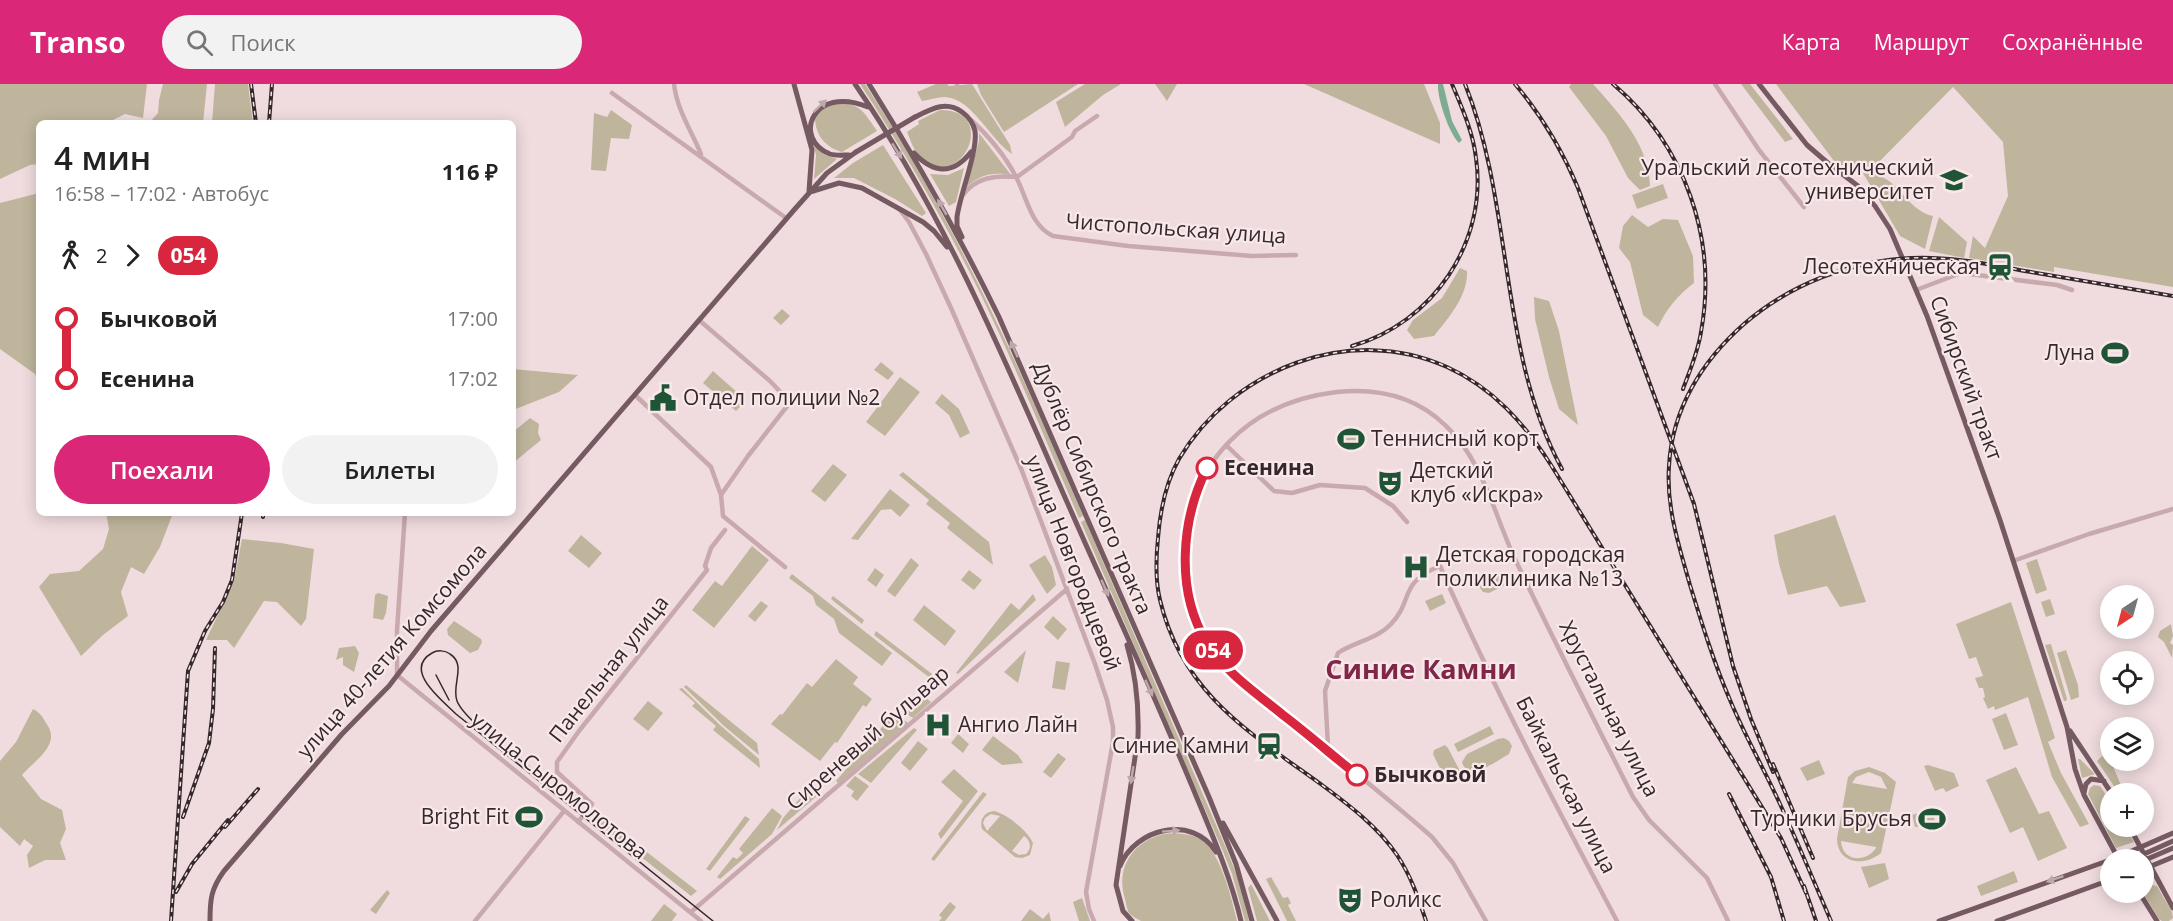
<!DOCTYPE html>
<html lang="ru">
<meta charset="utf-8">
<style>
body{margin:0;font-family:"Open Sans",sans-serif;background:#f2f2f2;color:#222;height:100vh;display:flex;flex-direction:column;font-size:22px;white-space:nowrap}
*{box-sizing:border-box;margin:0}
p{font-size:20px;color:#767676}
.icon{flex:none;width:33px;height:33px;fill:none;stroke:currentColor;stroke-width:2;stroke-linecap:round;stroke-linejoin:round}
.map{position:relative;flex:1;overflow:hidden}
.sheet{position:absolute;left:36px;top:36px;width:480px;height:396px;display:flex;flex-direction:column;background:#fff;border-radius:9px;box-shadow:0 3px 15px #0003}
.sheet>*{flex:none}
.badge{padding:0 12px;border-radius:20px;font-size:21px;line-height:39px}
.needle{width:39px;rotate:216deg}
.controls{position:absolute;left:2100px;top:501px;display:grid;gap:12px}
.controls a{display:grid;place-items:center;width:54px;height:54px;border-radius:50%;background:#fff;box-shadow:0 3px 15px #0003;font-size:30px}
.map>.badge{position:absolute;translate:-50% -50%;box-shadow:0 0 0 3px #fff}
.legs{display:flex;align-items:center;gap:9px;height:66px;padding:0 18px;font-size:20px}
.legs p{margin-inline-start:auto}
.summary{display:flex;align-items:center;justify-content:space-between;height:102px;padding:0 18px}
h1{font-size:33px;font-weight:600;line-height:45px}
.primary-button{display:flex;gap:12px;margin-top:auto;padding:12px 18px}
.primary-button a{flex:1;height:69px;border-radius:36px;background:#db2777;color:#fff;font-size:24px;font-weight:600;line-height:69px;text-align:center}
.primary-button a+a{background:#f2f2f2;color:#222}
ul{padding:0 18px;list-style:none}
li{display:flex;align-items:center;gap:21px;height:60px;font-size:22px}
li i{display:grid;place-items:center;width:9px;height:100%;margin:0 8px;background:currentColor}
li i::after{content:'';width:15px;height:15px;margin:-8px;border:4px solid;border-radius:50%;background:#fff}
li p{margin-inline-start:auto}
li:first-child i{background:linear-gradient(#0000 50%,currentColor 0)}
li:last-child i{background:linear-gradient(currentColor 50%,#0000 0)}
header{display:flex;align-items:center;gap:36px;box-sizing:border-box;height:84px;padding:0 30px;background:#db2777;color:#fff}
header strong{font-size:28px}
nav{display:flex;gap:33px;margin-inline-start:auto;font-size:21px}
.search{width:420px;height:54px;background:#f2f2f2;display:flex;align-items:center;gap:15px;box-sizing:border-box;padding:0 21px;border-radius:33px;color:#767676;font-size:22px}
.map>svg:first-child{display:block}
.green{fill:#bfb59d;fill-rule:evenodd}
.water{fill:#7dac90}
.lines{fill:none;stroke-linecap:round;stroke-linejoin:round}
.minor{stroke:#c8a9ae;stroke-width:4.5}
.major{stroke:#765a62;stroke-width:5}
.tram{stroke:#35282c;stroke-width:1.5}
.rail-casing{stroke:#35282c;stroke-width:4}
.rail{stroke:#f8e8e9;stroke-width:1.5;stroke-dasharray:4.5;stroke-linecap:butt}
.major-bridge{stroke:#765a62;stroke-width:5}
.oneway{fill:#bea8ac}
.line-1-casing{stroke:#fff;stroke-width:14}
.line-1{stroke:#d7263d;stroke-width:9}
.stop-1-dot{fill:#fff;stroke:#d7263d;stroke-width:3}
.labels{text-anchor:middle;stroke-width:4.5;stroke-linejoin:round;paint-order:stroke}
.poi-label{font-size:21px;fill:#35282c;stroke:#f8e8e9;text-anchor:end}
.street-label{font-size:21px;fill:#35282c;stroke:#f8e8e9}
.stop-label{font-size:21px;font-weight:bold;fill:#35282c;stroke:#f8e8e9;text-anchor:start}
.district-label{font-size:27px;font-weight:bold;fill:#7f2649;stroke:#f8e8e9}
</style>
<header>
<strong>Transo</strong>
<div class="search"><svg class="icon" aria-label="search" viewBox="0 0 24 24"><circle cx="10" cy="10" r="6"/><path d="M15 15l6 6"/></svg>Поиск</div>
<nav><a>Карта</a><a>Маршрут</a><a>Сохранённые</a></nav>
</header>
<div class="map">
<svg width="2173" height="837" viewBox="0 0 2173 837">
<rect width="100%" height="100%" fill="#f0dcde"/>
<!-- green -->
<path class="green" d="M0 0H147L143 34 125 30 107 39H39V80L30 81 0 95Z
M163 0H207L203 39H149L158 29 159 16Z
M215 0H248L253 39H212Z
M860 0H865C955 136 1019 283 1083 432L1079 434C1047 360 1017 286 982 213 946 140 905 68 860 0Z
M936 0H947L949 2 972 0 1010 61 1012 70C990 56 972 14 945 13 938 13 929 16 922 17L917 8Z
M977 0H1078L1004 48 981 11Z
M1085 0H1121L1103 11 1065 43 1056 18Z
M1155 0H1177L1167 17Z
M1304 0H1424L1440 39V60Z
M1571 0H1593C1619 29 1649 61 1650 102L1640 106 1628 94 1606 52 1569 3Z
M1741 0H1750L1793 55 1785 58Z
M1776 0H2173V203L2054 183V188L1969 174 1973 152 1985 164 2008 112 2003 58 1953 3 1874 83 1837 81Z
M826 19C858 19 859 20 877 47L842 68C825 63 815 51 815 33Z
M611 26 632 41 629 55 611 54 606 87 591 86 594 29 607 33Z
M940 26C1001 25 960 112 920 73 914 67 910 55 907 48L919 40 918 37Z
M979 49 1011 91C992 88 980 90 966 104L979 57Z
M811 52 824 70 837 75 814 95 816 71Z
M883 61 926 129 922 132 895 115 854 94H834L853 79Z
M964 84 956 118 949 122 930 90 948 91Z
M1863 89C1899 88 1903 125 1933 132L1925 165 1900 152Z
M1663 100 1668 114 1637 125 1632 111Z
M39 109V299L35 290 0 265V119Z
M1632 131 1648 143 1663 135 1678 136 1693 172 1694 199C1678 211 1667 224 1658 243L1643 231 1630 178 1619 164 1623 142Z
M1939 133 1967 158 1964 174 1929 167Z
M1460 184 1467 187C1468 212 1449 233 1434 252L1414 255 1407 246 1413 236 1442 214Z
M1534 213 1549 217 1559 247 1578 341 1559 325 1549 293 1535 235Z
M782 225 790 232 781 241 773 234Z
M881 278 894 289 888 296 874 286Z
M513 285 578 291 559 308 513 326Z
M713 287 746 316 736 327 703 299Z
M900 293 920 308 885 352 866 338Z
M942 310 959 325 970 349 960 354 949 331 935 319Z
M530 334 539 340 538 349 541 356 513 379V348Z
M1339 347 1364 349 1363 362 1338 361Z
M833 380 847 391 825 418 811 407Z
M903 388 989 458 993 481 947 444 950 439 926 420 929 416 899 391Z
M890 405 910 421 900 433 891 425 881 426 858 456 851 455Z
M106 429H173L160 463 144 490 131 483 121 508 128 532 103 551 81 572 39 503 50 490 79 487 103 465 109 445Z
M1835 431 1866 518 1840 523 1827 502 1788 511 1779 480 1774 451Z
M1085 436 1226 764 1240 799 1249 837H1245L1232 790 1222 765 1081 438Z
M581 451 602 469 589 484 568 467Z
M242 455 281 459 314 465 306 535 301 542 277 518 264 517 234 564 227 556H206L234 497Z
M752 462 769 476 714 544 692 526 715 497 722 502Z
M1045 471 1052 483 1056 501 1047 510 1029 481Z
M911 474 919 481 895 513 887 507Z
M2037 475 2047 506 2036 510 2026 479Z
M875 484 884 491 876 503 867 496Z
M969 486 982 496 974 506 961 496Z
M1502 488 1510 490 1509 499 1489 509 1483 508 1480 504 1481 498Z
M792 490 892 569 882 582 839 549 834 535 816 521 813 512 789 494Z
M378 509 388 512 386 529 383 536 373 534 375 511Z
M1033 510 1036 516 958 590 956 589 1011 519 1019 526Z
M1442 510 1446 519 1430 527 1425 517Z
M833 512 864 536 862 540 831 515Z
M2050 515 2055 530 2046 533 2041 518Z
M761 517 768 522 755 538 748 532Z
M2011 518 2055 654 2048 658 2061 689 2089 740 2080 743 2052 693 2028 613 1995 626 1994 622 1988 625 1983 614 1985 613 1983 604H1979L1975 594 1983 592 1976 573 1969 575 1956 540Z
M924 521 956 547 945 562 913 536Z
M1053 532 1067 545 1058 556 1044 543Z
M454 537 481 555 482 558 478 566 470 569 448 551 447 545Z
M2171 540 2173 552 2170 559 2173 561 2172 574 2164 558 2158 553 2160 547Z
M876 547 932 590 930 594 874 551Z
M2051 560 2067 615 2066 617H2064L2045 561Z
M355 562 359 569 354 588 343 581V573L336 576 339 564Z
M1026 566 1018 599 1004 588Z
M2066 566 2078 601 2079 613 2071 616 2057 569Z
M836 575 858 593 853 600 872 615 866 623 863 621 837 659 835 658 820 677 771 640 780 630 782 631 807 599 812 603Z
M1056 577 1070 579 1065 606 1052 604Z
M686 601 757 659 759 671 724 642 684 603Z
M682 604 720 641 759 675 760 684 713 646 716 642 692 622 695 619 679 605Z
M926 614 931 618 913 634 905 629 915 615 922 617Z
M648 617 663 629 648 647 633 635Z
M33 625C41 629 43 634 48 642 60 662 34 677 22 691L41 715 62 726 66 745 60 759 66 776H45L29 784 27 771 33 762 24 755 20 762 0 743V677L16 658Z
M2006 629 2018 661 2004 666 1992 635Z
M901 633 908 639 838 699 836 697 887 637Z
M1490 642 1494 650 1458 668 1454 660Z
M914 644 917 646 871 699 858 690Z
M958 650 969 660 963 669 951 659Z
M993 652 1018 671 1023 679 1002 681 982 666Z
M1504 654 1509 657 1512 662 1509 670C1497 677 1467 699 1462 678L1467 670 1498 655Z
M918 657 928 665 910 687 901 679Z
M1445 661 1448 664 1461 689 1459 694 1450 697 1445 695 1433 670 1434 666Z
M1058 669 1066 675 1051 694 1043 688Z
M2102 672 2112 680 2120 699 2121 702 2116 705 2097 677Z
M2078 675H2080L2095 690 2082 694Z
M1819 676 1825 690 1807 697 1800 684Z
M1928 681 1954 689 1959 702 1946 708 1943 704 1935 707 1924 682Z
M1869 683 1885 689 1896 698 1881 769C1864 783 1838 780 1837 755L1848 693 1855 687ZM1869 688 1881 693 1887 705 1852 699 1856 693ZM1841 757 1876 763V764C1865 780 1842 777 1841 757Z
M2016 683 2039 730 2049 727 2067 764 2038 777 2023 743 2010 749 1986 696Z
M954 685 978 707 941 755 938 750 963 717 941 698Z
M855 692 869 702 857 717 851 712 854 707 846 702Z
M2094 701 2100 702 2110 717V742L2125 743 2134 758 2116 764 2088 710 2090 704Z
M808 705 817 712 777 746 783 734Z
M983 708 987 710 934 777 931 775Z
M772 724 782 732 772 750 720 795 717 793 733 773 737 775 743 769 739 765Z
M1927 726 1928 730 1932 729 1936 740 1915 743 1912 731Z
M594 727 697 807 691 812 590 733Z
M994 727C1007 730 1028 747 1033 759L1030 771 1022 774 1015 773 982 745C979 735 985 728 994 727ZM991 730 1000 732 987 747 983 739 985 734ZM1024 752C1031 757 1032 764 1026 770L1019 771 1012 767Z
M745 732 750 735 710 787 706 785Z
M1164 750C1178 749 1194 749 1205 759 1222 774 1232 816 1237 837H1141C1138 835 1131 832 1129 829 1127 826 1126 819 1125 815 1115 784 1133 757 1164 750Z
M1885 779 1889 795 1869 804 1861 783Z
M2014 787 2018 798 1981 812 1977 802Z
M1271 793 1283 814 1288 813 1291 819 1288 821 1296 837H1287L1266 795Z
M1251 800 1270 837H1257L1248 804Z
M2144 800 2157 802 2172 828 2173 834 2169 837H2162L2159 835 2143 809Z
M387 806 390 809 376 830 370 826Z
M1082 814 1090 837H1079L1073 818Z
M950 818 956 823 945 837H939L942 834 939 831Z
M664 820 677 830 672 837H651Z
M1030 825 1043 835 1049 828 1051 837H1021Z"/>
<!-- water -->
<path class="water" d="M1438 0H1443L1452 37 1462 56 1459 59C1449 49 1437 14 1438 0Z"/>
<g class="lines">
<!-- minor -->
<path class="minor" d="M674 0C677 26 691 46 701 70
M957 0V1
M1715 0 1759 66 1804 123
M612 9 786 134
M972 37C988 51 1006 73 1016 93 1027 113 1030 141 1053 152L1128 162 1252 172 1296 171
M1017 93 1072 53 1075 47 1097 32
M963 111C976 93 996 91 1017 93
M900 126 909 138 926 170 951 224 1022 387 1095 580 1107 616 1113 643V658L1086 808 1089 825 1094 837
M1916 206 1961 189 2057 201 2072 206
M699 236 770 297 789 317 788 321 748 372 721 411
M635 311 711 383 721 411 723 432 785 483
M1226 361 1274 407 1292 409 1320 401 1365 404 1393 422 1407 438
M405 429 397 546V591L701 837
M2013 477 2089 450 2173 425
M1326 665 1328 662 1325 607 1338 569C1354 558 1377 555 1391 540 1414 516 1398 499 1440 482 1493 603 1555 720 1617 837
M578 738 592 720 557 688V678L579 647 707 486 705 482 711 464 725 446
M691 828 1067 505
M475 837 564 727
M1486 837 1453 779 1432 753C1388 714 1342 678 1296 641 1266 617 1225 590 1206 557 1191 529 1185 497 1186 466 1188 377 1250 318 1337 308 1377 304 1415 312 1445 341 1483 376 1494 430 1515 475 1553 555 1593 634 1633 713L1649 736 1707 794 1728 837"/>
<!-- major -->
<path class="major" d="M794 0 812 66 809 107
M855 0C957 149 1021 317 1095 481 1128 554 1161 628 1192 702 1210 746 1230 790 1241 837
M869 0C916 75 960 153 999 233L1209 713 1236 780 1252 837
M1759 0 1807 61 1829 80 1858 102 1875 122 1890 145 1927 232 2000 436 2067 643 2075 685 2084 711 2119 776
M915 33C931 25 946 16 962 28 969 33 973 38 975 47 978 67 960 110 957 133V142L962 153
M914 69C934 90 953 91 971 68
M849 71C843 71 836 72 830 70 792 55 812 0 868 23
M810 108 839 99 862 104 923 138 934 147 947 163
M1127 561C1136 591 1139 621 1138 653L1116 801 1123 827 1132 837
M2070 647 2112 710
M2084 709 2086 700 2091 695 2104 697
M1223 739 1277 837
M2129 742 2173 824
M2144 770 2173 757
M2145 776 2173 764
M1120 782C1135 744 1193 730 1216 768
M2139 808 2157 837
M210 837C210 815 211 805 224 787L342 650 389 602 431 547 794 126 827 89 856 68
M1939 837 2110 776
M1997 837 2110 796"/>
<!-- tram -->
<path class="tram" d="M436 591 449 616
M534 687C516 672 465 637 457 617 451 601 467 581 450 570 445 566 437 566 432 569 402 586 443 617 456 630L713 837"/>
<defs>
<path id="rail" d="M251 0 256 39
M1465 0C1514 122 1498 267 1562 385
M1515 0C1542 32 1562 66 1578 104L1694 420 1733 582 1751 635 1773 688
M1613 0C1685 61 1718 155 1701 248 1698 268 1690 286 1683 305
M269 39 272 0
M1352 262C1433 239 1488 158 1476 74 1473 48 1462 24 1452 0
M263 429V433
M1773 680 1813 774
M1729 710 1771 793 1784 837
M183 733 209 659 213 625 215 564
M225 743 258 705
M1804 802 1816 837
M176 808 192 780 228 736
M171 837 188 587 205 547 223 518 232 496 242 429
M1426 837C1418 813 1411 792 1397 771 1378 743 1349 721 1322 701 1250 649 1182 609 1160 516 1155 496 1156 474 1158 454 1160 428 1166 398 1179 375 1232 285 1350 239 1447 283 1493 304 1524 339 1551 381L1781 754 1806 809
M1831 837C1814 798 1798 759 1780 720 1764 685 1745 652 1730 616 1714 579 1702 540 1690 501 1679 462 1666 423 1669 382 1672 325 1702 277 1744 240 1790 200 1851 177 1911 174 1951 172 1992 181 2031 188 2079 196 2126 204 2173 212"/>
</defs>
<!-- rail casing -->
<use href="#rail" class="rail-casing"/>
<!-- rail -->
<use href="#rail" class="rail"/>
<!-- major-bridge -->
<path class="major-bridge" d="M856 68 915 33
M2111 776 2173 749
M2144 785 2173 773"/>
</g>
<!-- one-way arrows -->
<defs><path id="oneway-solid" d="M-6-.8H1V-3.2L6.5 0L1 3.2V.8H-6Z" transform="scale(1.5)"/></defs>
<g class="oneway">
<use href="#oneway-solid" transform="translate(820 22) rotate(-43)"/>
<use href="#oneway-solid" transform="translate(897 67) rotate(58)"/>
<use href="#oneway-solid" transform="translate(942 123) rotate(-120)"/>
<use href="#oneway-solid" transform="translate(1014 265) rotate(-114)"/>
<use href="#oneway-solid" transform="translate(1105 504) rotate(66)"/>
<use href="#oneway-solid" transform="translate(1149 604) rotate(66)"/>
<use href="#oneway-solid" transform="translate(1132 691) rotate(99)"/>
<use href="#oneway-solid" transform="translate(1171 747) rotate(-4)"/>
<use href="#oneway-solid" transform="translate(2055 795) rotate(161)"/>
</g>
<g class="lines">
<defs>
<path id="line-1" d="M1207 384C1181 436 1175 507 1207 559 1225 588 1256 609 1283 631 1308 650 1332 671 1357 691"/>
</defs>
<!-- line-1 casing -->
<use href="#line-1" class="line-1-casing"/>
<!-- line-1 -->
<use href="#line-1" class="line-1"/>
</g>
<!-- icons -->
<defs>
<symbol id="university-bare" viewBox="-9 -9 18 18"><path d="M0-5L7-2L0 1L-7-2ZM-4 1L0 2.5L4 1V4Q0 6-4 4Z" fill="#205437" stroke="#f8e8e9" stroke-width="2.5" paint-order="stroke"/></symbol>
<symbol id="station-bare" viewBox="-9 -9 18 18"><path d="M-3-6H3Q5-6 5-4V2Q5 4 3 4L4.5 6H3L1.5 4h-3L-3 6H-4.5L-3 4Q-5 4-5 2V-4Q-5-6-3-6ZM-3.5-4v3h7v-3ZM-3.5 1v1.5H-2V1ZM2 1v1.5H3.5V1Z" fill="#205437" stroke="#f8e8e9" stroke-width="2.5" paint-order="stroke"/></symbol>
<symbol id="stadium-bare" viewBox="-9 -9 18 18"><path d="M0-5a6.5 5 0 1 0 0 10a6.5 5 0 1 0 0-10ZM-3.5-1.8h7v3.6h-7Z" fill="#205437" stroke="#f8e8e9" stroke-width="2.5" paint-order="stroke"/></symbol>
<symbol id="civic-bare" viewBox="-9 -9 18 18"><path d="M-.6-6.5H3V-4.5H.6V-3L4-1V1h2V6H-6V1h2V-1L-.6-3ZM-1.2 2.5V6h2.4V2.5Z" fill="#205437" stroke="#f8e8e9" stroke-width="2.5" paint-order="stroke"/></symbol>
<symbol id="theatre-bare" viewBox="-9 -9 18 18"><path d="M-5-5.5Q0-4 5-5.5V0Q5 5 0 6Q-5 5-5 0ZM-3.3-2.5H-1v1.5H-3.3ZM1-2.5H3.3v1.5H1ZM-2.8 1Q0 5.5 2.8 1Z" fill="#205437" stroke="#f8e8e9" stroke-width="2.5" paint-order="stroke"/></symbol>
<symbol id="hospital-bare" viewBox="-9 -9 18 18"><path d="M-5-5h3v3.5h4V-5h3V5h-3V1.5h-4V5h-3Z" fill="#205437" stroke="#f8e8e9" stroke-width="2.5" paint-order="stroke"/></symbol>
</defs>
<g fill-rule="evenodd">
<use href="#university-bare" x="1935" y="77" width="38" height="38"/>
<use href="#station-bare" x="1981" y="164" width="38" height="38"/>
<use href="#stadium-bare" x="2096" y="250" width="38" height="38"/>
<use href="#civic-bare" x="644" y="295" width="38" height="38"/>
<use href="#stadium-bare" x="1332" y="336" width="38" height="38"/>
<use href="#theatre-bare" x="1371" y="380" width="38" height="38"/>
<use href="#hospital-bare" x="1397" y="464" width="38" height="38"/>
<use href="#hospital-bare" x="919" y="622" width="38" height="38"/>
<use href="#station-bare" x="1250" y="643" width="38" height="38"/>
<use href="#stadium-bare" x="510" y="714" width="38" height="38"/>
<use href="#stadium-bare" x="1913" y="716" width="38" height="38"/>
<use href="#theatre-bare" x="1331" y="797" width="38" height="38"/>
</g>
<!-- markers -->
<g class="stop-1-dot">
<circle cx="1207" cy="384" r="10"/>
<circle cx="1357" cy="691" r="10"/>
</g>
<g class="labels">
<!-- poi labels -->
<g class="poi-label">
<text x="1934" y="91">Уральский лесотехнический<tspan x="1934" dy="24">университет</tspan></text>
<text x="1980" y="190">Лесотехническая</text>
<text x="2095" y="276">Луна</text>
<text x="683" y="321" text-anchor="start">Отдел полиции №2</text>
<text x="1371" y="362" text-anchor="start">Теннисный корт</text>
<text x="1410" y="394" text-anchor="start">Детский<tspan x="1410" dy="24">клуб «Искра»</tspan></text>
<text x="1436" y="478" text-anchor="start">Детская городская<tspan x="1436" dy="24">поликлиника №13</tspan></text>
<text x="958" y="648" text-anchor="start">Ангио Лайн</text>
<text x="1249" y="669">Синие Камни</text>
<text x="509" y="740">Bright Fit</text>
<text x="1912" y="742">Турники Брусья</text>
<text x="1370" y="823" text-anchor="start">Роликс</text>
</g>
<!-- street labels -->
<g class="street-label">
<text transform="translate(1176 145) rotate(4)" y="7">Чистопольская улица</text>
<text transform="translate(1966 294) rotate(70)" y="7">Сибирский тракт</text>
<text transform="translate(1092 404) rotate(67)" y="7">Дублёр Сибирского тракта</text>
<text transform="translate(1073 479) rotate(69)" y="7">улица Новгородцевой</text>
<text transform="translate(392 567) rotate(-49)" y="7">улица 40-летия Комсомола</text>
<text transform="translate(609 585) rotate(-52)" y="7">Панельная улица</text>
<text transform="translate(1609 625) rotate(63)" y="7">Хрустальная улица</text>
<text transform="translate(868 654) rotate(-41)" y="7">Сиреневый бульвар</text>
<text transform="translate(1566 701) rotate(63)" y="7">Байкальская улица</text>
<text transform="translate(559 702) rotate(39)" y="7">улица Сыромолотова</text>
</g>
<!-- stop labels -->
<g class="stop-label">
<text x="1224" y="391">Есенина</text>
<text x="1374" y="698">Бычковой</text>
</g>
<!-- district labels -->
<g class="district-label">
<text x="1421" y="595">Синие Камни</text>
</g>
</g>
</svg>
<div class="controls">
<a><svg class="needle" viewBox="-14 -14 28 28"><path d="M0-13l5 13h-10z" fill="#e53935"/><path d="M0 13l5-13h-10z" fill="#767676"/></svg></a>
<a><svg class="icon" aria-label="locate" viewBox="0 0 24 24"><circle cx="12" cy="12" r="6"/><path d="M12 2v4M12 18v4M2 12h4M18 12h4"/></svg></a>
<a><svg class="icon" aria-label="layers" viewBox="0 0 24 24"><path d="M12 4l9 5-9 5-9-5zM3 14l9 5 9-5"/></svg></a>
<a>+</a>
<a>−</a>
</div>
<b class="badge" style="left:1213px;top:566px;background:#d7263d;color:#fff">054</b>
<section class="sheet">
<div class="summary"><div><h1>4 мин</h1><p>16:58 – 17:02 · Автобус</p></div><b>116 ₽</b></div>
<div class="legs"><svg class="icon" aria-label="walk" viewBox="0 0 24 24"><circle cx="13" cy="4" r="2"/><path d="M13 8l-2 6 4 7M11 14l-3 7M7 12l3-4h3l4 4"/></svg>2<svg class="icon" aria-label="forward" viewBox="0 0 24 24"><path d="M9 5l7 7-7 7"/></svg><b class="badge" style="background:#d7263d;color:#fff">054</b></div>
<ul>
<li><i style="color:#d7263d"></i><b>Бычковой</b><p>17:00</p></li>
<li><i style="color:#d7263d"></i><b>Есенина</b><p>17:02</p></li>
</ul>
<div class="primary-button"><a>Поехали</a><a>Билеты</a></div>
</section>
</div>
